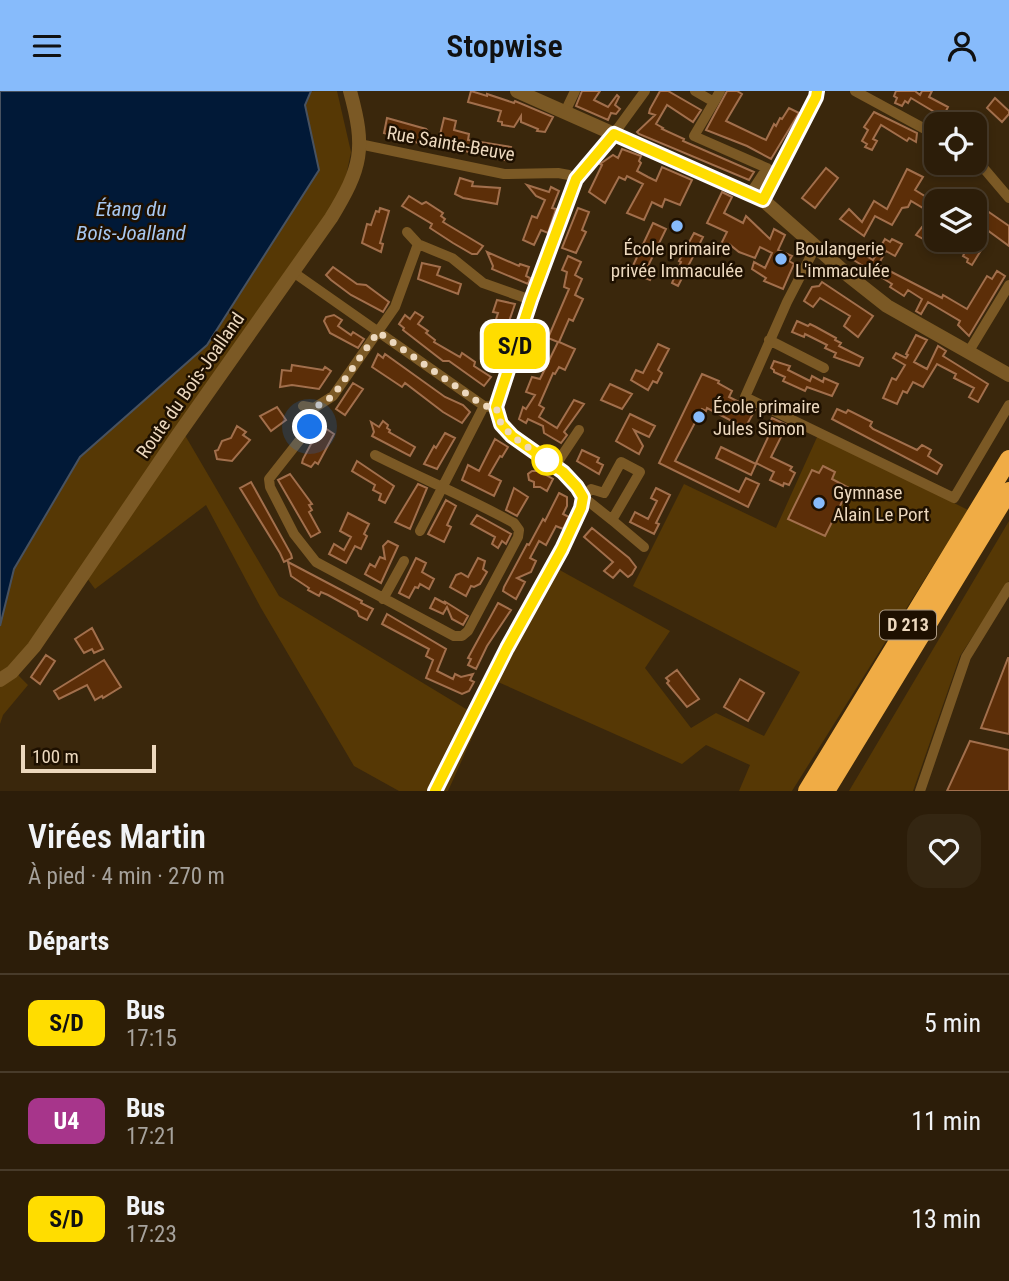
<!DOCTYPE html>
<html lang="fr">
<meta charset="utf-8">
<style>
body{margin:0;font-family:"Roboto Condensed",sans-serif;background:#342612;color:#f1f3f6;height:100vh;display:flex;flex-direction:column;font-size:26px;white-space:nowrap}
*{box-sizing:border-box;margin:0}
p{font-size:23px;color:#a6a29c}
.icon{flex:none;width:38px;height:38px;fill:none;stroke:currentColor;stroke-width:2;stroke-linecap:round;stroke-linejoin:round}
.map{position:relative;height:700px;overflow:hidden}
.drawer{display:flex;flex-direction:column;background:#2c1d09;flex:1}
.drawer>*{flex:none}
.badge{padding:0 14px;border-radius:10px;font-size:24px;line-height:46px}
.fabs{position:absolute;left:924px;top:21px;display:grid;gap:14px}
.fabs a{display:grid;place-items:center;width:63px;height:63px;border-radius:14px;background:#2c1d09;box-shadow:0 4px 10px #0003,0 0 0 2px #483b2a;font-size:35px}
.scale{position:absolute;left:21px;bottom:18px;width:135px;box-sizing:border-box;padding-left:7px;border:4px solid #ecd8be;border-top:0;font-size:19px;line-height:24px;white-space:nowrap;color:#ecd8be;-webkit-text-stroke:5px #1e1000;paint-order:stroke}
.you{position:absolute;width:35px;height:35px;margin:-18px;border:5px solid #fff;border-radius:50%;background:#1a73e8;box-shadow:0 0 0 10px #1a73e833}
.map>.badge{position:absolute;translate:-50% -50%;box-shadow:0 0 0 4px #fff}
h2{padding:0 28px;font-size:26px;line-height:63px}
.round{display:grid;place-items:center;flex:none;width:74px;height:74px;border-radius:21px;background:#342612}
.head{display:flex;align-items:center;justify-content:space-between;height:119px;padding:0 28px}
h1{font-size:33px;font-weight:600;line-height:52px}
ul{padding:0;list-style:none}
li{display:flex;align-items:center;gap:21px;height:98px;padding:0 28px;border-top:2px solid #483b2a}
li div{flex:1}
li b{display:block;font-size:26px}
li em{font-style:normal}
li .badge{min-width:77px;font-weight:700;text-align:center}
header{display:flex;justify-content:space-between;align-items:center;height:91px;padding:0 28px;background:#87bbfb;color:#111;font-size:32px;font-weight:600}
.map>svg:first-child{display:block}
.green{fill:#563805}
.water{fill:#011937;stroke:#485260;stroke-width:2}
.building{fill:#5c2e08;stroke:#a26f4c;stroke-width:2}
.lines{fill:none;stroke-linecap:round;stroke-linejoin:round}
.street{stroke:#7b5925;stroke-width:10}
.secondary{stroke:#7b5925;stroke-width:14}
.highway{stroke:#f0ac45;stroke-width:18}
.line-casing{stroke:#fff;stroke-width:16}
.line{stroke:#fd0;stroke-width:10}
.walk{stroke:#ecd8be;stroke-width:7;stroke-dasharray:0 12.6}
.poi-dot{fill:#87bbfb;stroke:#1e1000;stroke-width:2.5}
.stop-dot{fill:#fff;stroke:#fd0;stroke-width:3.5}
.labels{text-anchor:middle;stroke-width:5;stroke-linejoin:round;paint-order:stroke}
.shield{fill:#1e1000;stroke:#ae9c85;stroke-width:2}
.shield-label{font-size:18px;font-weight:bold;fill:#ecd8be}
.street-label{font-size:19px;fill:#ecd8be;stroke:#1e1000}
.poi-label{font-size:19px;fill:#ecd8be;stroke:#1e1000;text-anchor:start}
.water-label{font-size:21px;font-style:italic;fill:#a7c8f1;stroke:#1e1000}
</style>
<header><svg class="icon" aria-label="menu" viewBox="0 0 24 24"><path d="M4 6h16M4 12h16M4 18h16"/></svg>Stopwise<svg class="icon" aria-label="person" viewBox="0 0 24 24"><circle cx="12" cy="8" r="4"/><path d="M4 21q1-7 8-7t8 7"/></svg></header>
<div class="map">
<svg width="1009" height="700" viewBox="0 0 1009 700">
<rect width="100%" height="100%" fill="#3a270c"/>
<!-- green -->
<path class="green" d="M311 0H337L351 61 344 95 318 140 179 334 279 505 466 618 484 620 448 700H399L354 675 261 517 206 414 95 498 81 479 15 571 19 585 28 594 3 624 0 633V535L14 478 80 366 207 254 319 79 305 14Z
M818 344 968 419 792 700H739L750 674 706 654 682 673 498 591 556 477 670 540 645 577 691 637 716 622 764 645 800 581 633 495 684 393 776 437Z
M1009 430V490L960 565 913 700H849Z"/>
<!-- water -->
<path class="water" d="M0 0H311L305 14 319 79 207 254 80 366 14 478 0 535Z"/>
<!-- building -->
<path class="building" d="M471 0 487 5V3L514 12 515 10 553 26 545 41 537 40 538 38 521 31V25L514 36 502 34V31L498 30 501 20 468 11Z
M582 0H600L594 9 608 16 617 4 619 6 615 14 620 18 616 23 611 22 608 29 576 15Z
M660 0H668L701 19 693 31 667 14 656 33 663 37 662 38 684 48 683 50 754 81 749 89 639 43 637 41 655 24 649 22 650 18Z
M727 0H737L742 3 726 30 766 49 774 33 776 35 780 27 782 28 789 17 799 22 771 68 747 55 706 39Z
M896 0H915L920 4 922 0H932L929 6 948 16 943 26 911 7 908 12 905 10 902 15 895 12 897 7 894 5Z
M995 7 1009 20V23L1002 31 987 17Z
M874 21 917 42 916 51 909 47 907 50 881 34 873 48 877 50 872 59 865 56 867 53 862 50 868 39 864 36Z
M387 27 426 38 429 41 427 50H423V53L415 51 384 42Z
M444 27 456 30 454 39 469 43 468 49 511 56 508 67H506L505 69 460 59V55L439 48Z
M622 58 641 65 639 70 641 72 637 80 648 86 656 90 662 76 692 89 680 114 665 108 662 116 652 111 644 129 627 122 643 93 627 85 625 89 619 86 605 112 589 101 602 74 600 73 613 64 618 67Z
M826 77 838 87 815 117 802 107Z
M907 78 923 86 915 99 936 112 933 123 911 110 908 116 902 117 892 134 875 125 864 145 840 128 849 118 862 131 874 110 887 118Z
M460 87 473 91 472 95 500 97 497 113 463 107 455 103Z
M527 94 549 101 551 96 559 100 552 117 556 118 548 142 541 139 534 154 523 149 532 125 537 127 545 109 536 105Z
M722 101 732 106 724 122 743 132 746 125 770 148 774 138 785 144 778 159 792 165 789 170 794 173 783 198 764 190 766 187 752 178 754 171 765 177 772 162 760 156 755 167 739 161 729 153 719 157 727 141 707 132Z
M409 105 422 113 426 111 443 122 441 125 445 128 443 131 483 155 477 163H472L453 152 430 137 432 133 402 115Z
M380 117 389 120 380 152 383 153 381 161 362 152 367 133 371 134 376 120 379 121Z
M578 117 589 121 582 139 586 141 576 162 562 157Z
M983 117 1009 135V155L979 133 981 130 977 127Z
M653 132 666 138 648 175 655 179 650 189 630 181Z
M922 136 936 144V149H942L936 160 930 156 932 153 916 144Z
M694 142 703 146 678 195 672 192 681 171 679 170Z
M885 148 890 151 892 148 902 153 895 165 886 160 878 174 942 207 943 204 967 218 987 185 992 188 997 180 1005 185 969 245 958 234 960 230 928 211 921 223 916 220 922 208 908 199 904 205 890 196 892 193 852 168 857 159 873 169Z
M943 149H965L976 155 978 153 983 156 972 174 967 171 968 168 963 165 965 161Z
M487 161 519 175 520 173 529 176 526 185 530 187 528 193 492 178 493 175Z
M568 165 581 171 575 184 582 188 575 204 583 208 573 230 569 228 559 251 575 258 565 279 559 276 555 283 553 282 539 314 544 317 539 326 557 337 574 309 584 313 564 341 567 344 561 352 544 342 543 335 528 328 526 332 519 328 523 316 526 318 535 304 526 301 532 286 540 288 558 251 548 247 569 198 564 196 567 181 562 179Z
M422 172 440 176 437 184 461 193 458 203 418 188Z
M333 176 357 193 366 194 389 211 383 221 351 204 331 189 326 184Z
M822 191 873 225 858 246 844 235 850 225 820 207 813 216 804 210 812 196 819 195Z
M497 209 515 213 502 251 490 247 498 222 493 221Z
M415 221 423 226 418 233 428 240 426 242 435 249 434 251 460 266 462 262 475 271 474 275 491 286 484 295 449 270H443L403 239 404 237 399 233 405 224 410 228Z
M334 224 342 229 338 235 351 244 353 241 364 248 358 257 330 242 324 230 326 226Z
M797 230 808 235 810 233 816 236 836 247 835 249 841 252 839 255 863 267 859 275 834 266 836 262 825 257 827 254 805 243 804 246 792 241Z
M916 244 927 249 914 271 927 278 938 255 946 260 943 265 988 293 978 311 969 306 974 297 954 287 956 283 937 273 923 296 913 291 907 302 903 300 897 313 883 307 892 287 896 289 905 274 893 267 896 262 906 267 908 264 906 263Z
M658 253 669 258 658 279 662 282 657 292 653 290 648 299 631 289 636 279 643 282Z
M378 263 383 267 385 263 445 306 463 314 470 321 462 332 443 321 405 292 402 296 372 276Z
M774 270 790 275 788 279 810 290 812 285 823 291 824 287 838 293 832 305 807 296 805 300 783 290 785 286 774 281V279L771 277Z
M292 274 323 279 325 276 331 280 319 298 292 294 280 296 282 279 291 280Z
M702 283 719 290 718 292 732 300 729 306 755 319 745 337 707 317 706 320 702 318 675 370 739 401 746 387 759 393 748 416 659 372Z
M353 292 363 298 345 324 336 318Z
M610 293 632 303 622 318 601 309Z
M277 316 286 329 271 340 260 325Z
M837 318 846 322 848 319 872 331 870 335 873 338 917 359 922 354 931 359 928 365 942 374 937 383 832 328Z
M630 323 655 335 649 346 634 339 643 355 639 363 616 350Z
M772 327 787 334 771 366 792 376 790 379 795 382 789 394 784 392 783 395 770 389 774 381 756 372 771 340 767 338Z
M383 330 388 334 387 337 390 339 389 341 415 356 410 365 372 345 374 341 371 331 379 336Z
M237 335 246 341 243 344 250 349 232 370 217 368 215 360 218 359 222 350 231 347Z
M325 337 334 343 318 373 315 371 311 376 302 372 303 368 311 353Z
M445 342 455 347 437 378 424 373 434 355 436 357Z
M495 348 508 356 502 366 500 365 489 384 501 390 494 405 462 389 468 374 479 380Z
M721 356 756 373 751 384 716 367Z
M582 359 599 367 597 371 603 374 599 383 577 370Z
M357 370 394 395 385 412 379 409 381 403 373 399 375 394 352 380Z
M823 375 835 381 832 388 849 397 825 445 788 428 812 379 819 382Z
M532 380H539L553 388 547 400 540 396H534V391L529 389 528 383Z
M290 383 312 413 309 414 312 419 309 421 320 441 311 446 278 389Z
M251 391 291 463 292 467 284 471 280 462 240 397Z
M418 393 427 397 410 438 395 431Z
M514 397 528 406 517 425 506 419Z
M656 397 670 404 656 432 659 433 654 443 630 431 635 421 648 428 657 410 651 407Z
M559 402 567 406V415L563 423 569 426 563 438 556 435 546 454 539 450 530 467 536 470 531 481 517 487 525 491 516 508 503 500 504 496 527 453 529 454 543 428 545 430Z
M446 409 456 415 447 434 451 436 444 451 428 443Z
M348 422 369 433 364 443 367 445 361 458 355 455 346 472 329 463 334 453 344 459 351 446 340 440Z
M477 424 511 443 506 453 502 450 498 457 492 453 495 446 471 433Z
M592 437 629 467 636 476 632 483 628 486 620 479 613 487 604 480 613 471 584 446Z
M388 450 398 455 381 492 365 483 370 473 375 476 380 466 385 468 383 455Z
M416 467 426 472 422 481 434 488 429 498 420 493 418 497 415 496 409 507 399 502Z
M478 467 485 470 483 478 487 481 480 493 474 496 471 495 466 505 450 496 456 484 461 482 468 486Z
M288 471 362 510 361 512 373 518 367 529 359 525 357 520 328 504 321 501 319 505 308 499 309 497 291 485Z
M435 507 446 513 444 510 468 525 463 534 452 528 447 516 443 523 430 517Z
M498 512 511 519 487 555 476 578 468 574 471 568 468 567Z
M387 523 446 558 437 580 453 588 455 583 461 586 473 583 470 589 474 591 469 600 462 603 426 587 433 569 426 565 429 558 382 533Z
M92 537 103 558 94 562 92 558 84 562 75 548Z
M46 564 55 570 40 593 31 586Z
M1008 567H1009V643L981 637Z
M104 569 121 596 103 607 102 605 95 609 87 594 59 608 54 600Z
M677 579 699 608 687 616 667 592 669 590 666 587Z
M740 588 764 602 748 630 724 616Z
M970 650 1009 659V700H947Z"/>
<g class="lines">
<!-- street -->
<path class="street" d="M695 0 714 11 720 0
M855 0 936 44
M714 11 694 45 776 81
M565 21 575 0
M360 55 364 54 504 83 558 82 569 84 576 88
M975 67 1009 107
M750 103 767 77
M763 109 816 6 817 0
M407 141 418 153
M816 155 787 211 745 306 954 407 1009 314
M293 181 484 315 496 316
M769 249 824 277
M969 260 1009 194
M303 315 314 317
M375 364C421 387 468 407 514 432L519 439 518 446 468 540 462 545H454L316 471 294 443 270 396 269 388 310 336 314 317 333 305 395 216 418 153 452 167 483 192 531 209
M621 371 640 381 612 429 583 406 591 398 604 402Z
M555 375 579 339
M612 429 644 456
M420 440 484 315
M383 508 404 470
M435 700 518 535 562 459 581 417 583 406 577 396 563 381 512 345 501 333 496 316 531 209 576 88 605 55 645 0
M920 700 966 566 1009 496"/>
<!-- secondary -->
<path class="secondary" d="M517 0 763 109 849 185 887 215 1009 284
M0 589 12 581 34 556 178 344 331 127C362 76 366 58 350 0"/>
<!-- highway -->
<path class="highway" d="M807 700 1009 368
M826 700 1009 400"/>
</g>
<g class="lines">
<defs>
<path id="line" d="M435 700 507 557 562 458 581 417 583 406 577 396 563 381 512 345 501 333 496 316 531 209 576 88 614 43 763 109 816 6 817 0"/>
</defs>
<!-- line casing -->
<use href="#line" class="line-casing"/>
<!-- line -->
<use href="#line" class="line"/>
<!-- walk -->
<path class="walk" d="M310 336 314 317 333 305 378 241 484 315 496 316 501 333 512 345 555 375 547 369"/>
</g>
<!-- markers -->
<g class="poi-dot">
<circle cx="677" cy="135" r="7"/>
<circle cx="781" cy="168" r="7"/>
<circle cx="699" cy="326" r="7"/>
<circle cx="819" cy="412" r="7"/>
</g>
<circle class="stop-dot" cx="547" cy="369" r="14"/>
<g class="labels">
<!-- shield labels -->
<rect class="shield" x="880" y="519.5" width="56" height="29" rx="5"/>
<g class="shield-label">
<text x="908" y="540">D 213</text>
</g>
<!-- street labels -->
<g class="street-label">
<text transform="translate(451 52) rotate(10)" y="7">Rue Sainte-Beuve</text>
<text transform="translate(190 294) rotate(-55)" y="7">Route du Bois-Joalland</text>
</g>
<!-- poi labels -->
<g class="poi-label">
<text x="677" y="164" text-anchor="middle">École primaire<tspan x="677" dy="22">privée Immaculée</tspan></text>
<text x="795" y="164">Boulangerie<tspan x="795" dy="22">L'immaculée</tspan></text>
<text x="713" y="322">École primaire<tspan x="713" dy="22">Jules Simon</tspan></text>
<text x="833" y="408">Gymnase<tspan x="833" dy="22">Alain Le Port</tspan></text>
</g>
<!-- water labels -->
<g class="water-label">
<text x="131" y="125">Étang du<tspan x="131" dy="24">Bois-Joalland</tspan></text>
</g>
</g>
</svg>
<div class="fabs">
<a><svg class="icon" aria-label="locate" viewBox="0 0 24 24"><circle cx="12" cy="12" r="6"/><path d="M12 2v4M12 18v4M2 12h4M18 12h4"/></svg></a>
<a><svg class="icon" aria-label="layers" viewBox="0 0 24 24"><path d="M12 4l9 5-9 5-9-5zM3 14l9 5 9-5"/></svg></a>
</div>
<div class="scale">100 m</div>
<div class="you" style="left:310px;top:336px"></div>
<b class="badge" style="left:515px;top:255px;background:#fd0;color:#111">S/D</b>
</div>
<section class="drawer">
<div class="head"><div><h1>Virées Martin</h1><p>À pied · 4 min · 270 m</p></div><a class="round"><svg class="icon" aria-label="heart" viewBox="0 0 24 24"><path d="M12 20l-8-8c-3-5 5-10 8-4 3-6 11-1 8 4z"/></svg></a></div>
<h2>Départs</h2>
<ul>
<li><span class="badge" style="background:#fd0;color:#111">S/D</span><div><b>Bus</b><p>17:15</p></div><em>5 min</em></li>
<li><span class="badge" style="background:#a7358b;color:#fff">U4</span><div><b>Bus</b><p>17:21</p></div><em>11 min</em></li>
<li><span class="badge" style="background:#fd0;color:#111">S/D</span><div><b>Bus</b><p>17:23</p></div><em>13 min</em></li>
</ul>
</section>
